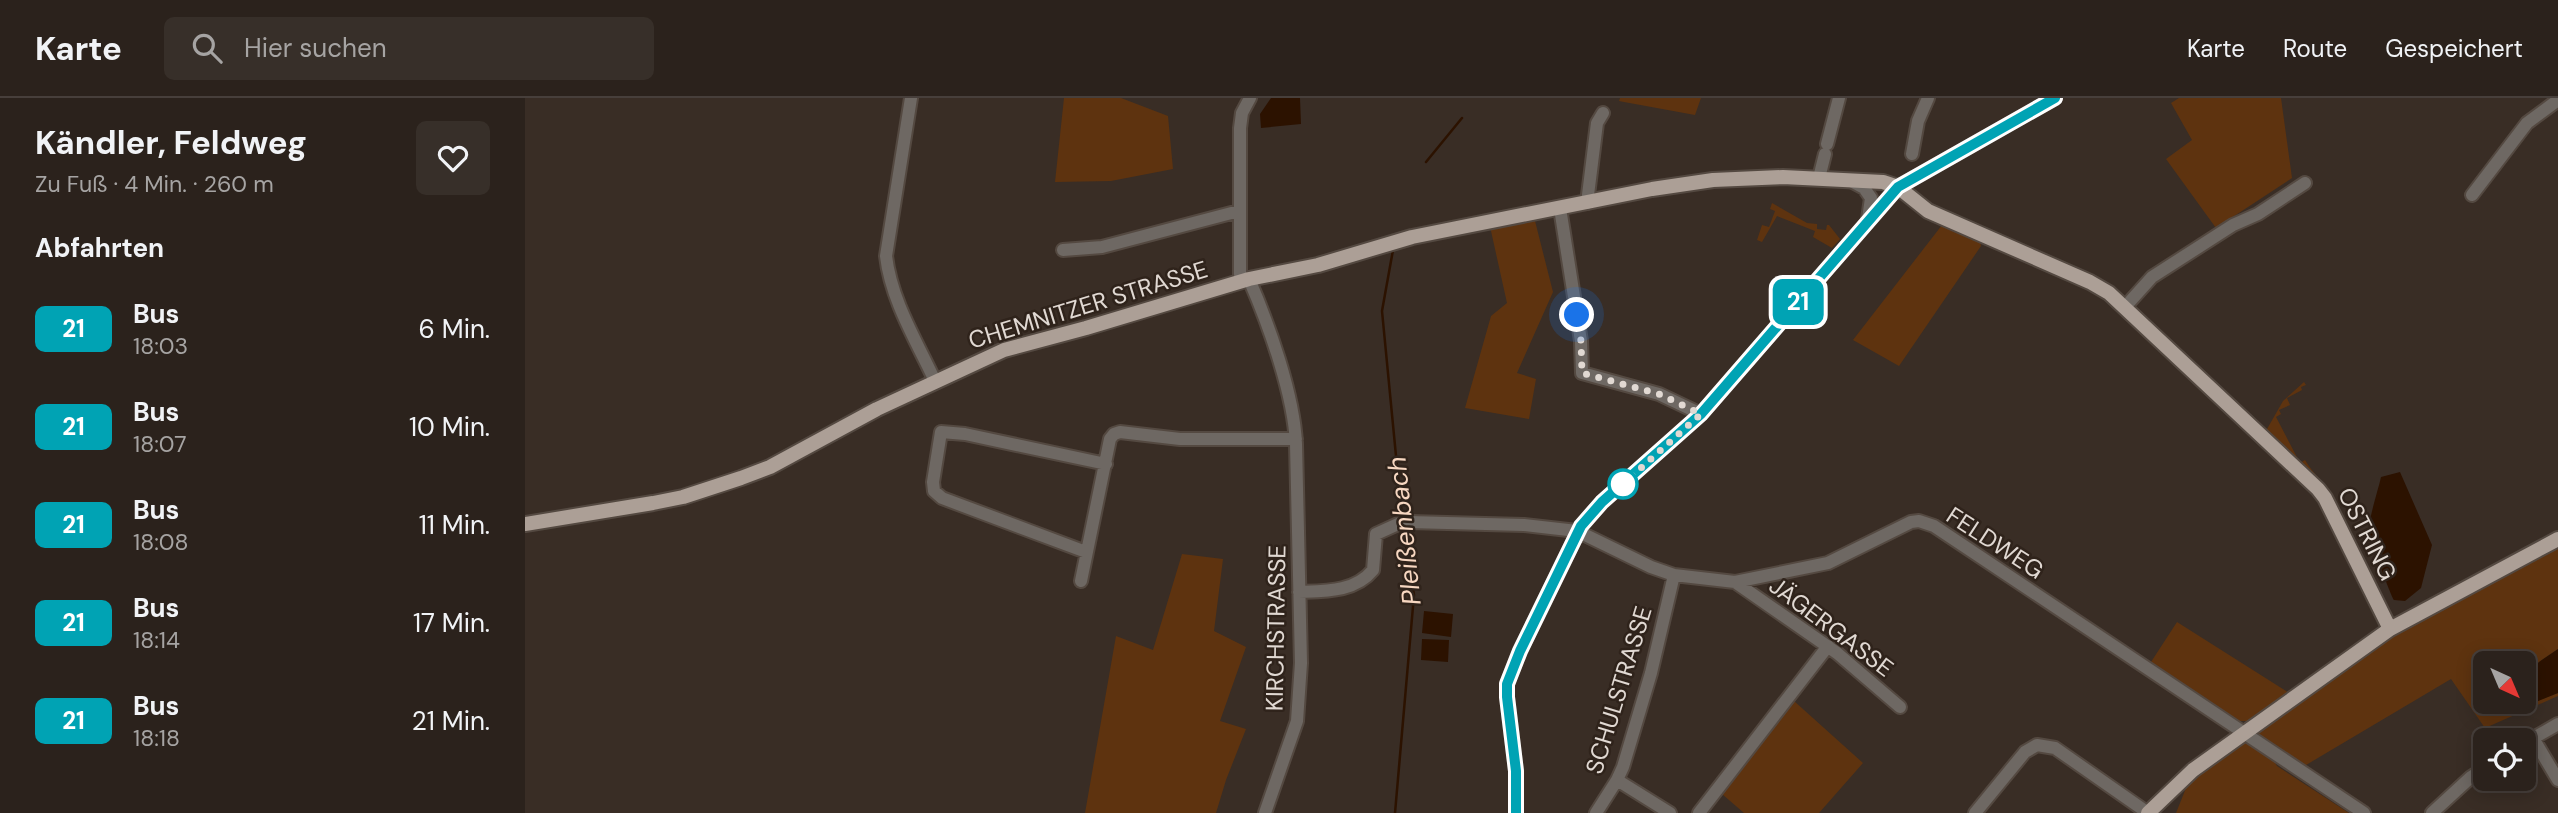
<!DOCTYPE html>
<html lang="de">
<meta charset="utf-8">
<style>
body{margin:0;font-family:"DM Sans",sans-serif;background:#372f29;color:#f1f3f6;height:100vh;display:flex;flex-direction:column;font-size:26px;white-space:nowrap}
*{box-sizing:border-box;margin:0}
p{font-size:23px;color:#a6a4a3}
.icon{flex:none;width:38px;height:38px;fill:none;stroke:currentColor;stroke-width:2;stroke-linecap:round;stroke-linejoin:round}
.map{position:relative;flex:1;overflow:hidden}
.side{display:flex;flex-direction:column;background:#2b221c;width:525px}
.side>*{flex:none}
.badge{padding:0 14px;border-radius:10px;font-size:24px;line-height:46px}
.needle{width:46px;rotate:136deg}
.controls{position:absolute;left:1948px;top:553px;display:grid;gap:14px}
.controls a{display:grid;place-items:center;width:63px;height:63px;border-radius:10px;background:#2b221c;box-shadow:0 4px 18px #0003,0 0 0 2px #473f3b;font-size:35px}
.you{position:absolute;width:35px;height:35px;margin:-18px;border:5px solid #fff;border-radius:50%;background:#1a73e8;box-shadow:0 0 0 10px #1a73e833}
.map>.badge{position:absolute;translate:-50% -50%;box-shadow:0 0 0 4px #fff}
h2{padding:0 35px;font-size:26px;line-height:63px}
.round{display:grid;place-items:center;flex:none;width:74px;height:74px;border-radius:10px;background:#372f29}
.head{display:flex;align-items:center;justify-content:space-between;height:119px;padding:0 35px}
h1{font-size:33px;font-weight:700;line-height:52px}
ul{padding:0;list-style:none}
li{display:flex;align-items:center;gap:21px;height:98px;padding:0 35px}
li div{flex:1}
li b{display:block;font-size:26px}
li em{font-style:normal}
li .badge{min-width:77px;font-weight:700;text-align:center}
header{display:flex;align-items:center;gap:42px;box-sizing:border-box;height:98px;padding:0 35px;background:#2b221c;border-bottom:2px solid #473f3b}
header strong{font-size:33px}
nav{display:flex;gap:38px;margin-inline-start:auto;font-size:24px}
.search{width:490px;height:63px;background:#372f29;display:flex;align-items:center;gap:18px;box-sizing:border-box;padding:0 24px;border-radius:10px;color:#a6a4a3;font-size:26px}
main{display:flex;flex:1;min-height:0}
.map>svg:first-child{display:block}
.green{fill:#5e330f}
.water{fill:#2c1200}
.lines{fill:none;stroke-linecap:round;stroke-linejoin:round}
.stream{stroke:#2c1200;stroke-width:2.5}
.minor-casing{stroke:#544941;stroke-width:16}
.major-casing{stroke:#544941;stroke-width:18}
.minor{stroke:#6e6863;stroke-width:12}
.major{stroke:#ac9f96;stroke-width:14}
.line-casing{stroke:#fff;stroke-width:16}
.line{stroke:#00a3b4;stroke-width:10}
.walk{stroke:#e1d9d3;stroke-width:7;stroke-dasharray:0 12.6}
.stop-dot{fill:#fff;stroke:#00a3b4;stroke-width:3.5}
.labels{text-anchor:middle;stroke-width:5;stroke-linejoin:round;paint-order:stroke}
.street-label{font-size:24px;fill:#e1d9d3;stroke:#2f231b}
.water-label{font-size:26px;font-style:italic;fill:#f7d7c1;stroke:#2f231b}
</style>
<header>
<strong>Karte</strong>
<div class="search"><svg class="icon" aria-label="search" viewBox="0 0 24 24"><circle cx="10" cy="10" r="6"/><path d="M15 15l6 6"/></svg>Hier suchen</div>
<nav><a>Karte</a><a>Route</a><a>Gespeichert</a></nav>
</header>
<main>
<section class="side">
<div class="head"><div><h1>Kändler, Feldweg</h1><p>Zu Fuß · 4 Min. · 260 m</p></div><a class="round"><svg class="icon" aria-label="heart" viewBox="0 0 24 24"><path d="M12 20l-8-8c-3-5 5-10 8-4 3-6 11-1 8 4z"/></svg></a></div>
<h2>Abfahrten</h2>
<ul>
<li><span class="badge" style="background:#00a3b4;color:#fff">21</span><div><b>Bus</b><p>18:03</p></div><em>6 Min.</em></li>
<li><span class="badge" style="background:#00a3b4;color:#fff">21</span><div><b>Bus</b><p>18:07</p></div><em>10 Min.</em></li>
<li><span class="badge" style="background:#00a3b4;color:#fff">21</span><div><b>Bus</b><p>18:08</p></div><em>11 Min.</em></li>
<li><span class="badge" style="background:#00a3b4;color:#fff">21</span><div><b>Bus</b><p>18:14</p></div><em>17 Min.</em></li>
<li><span class="badge" style="background:#00a3b4;color:#fff">21</span><div><b>Bus</b><p>18:18</p></div><em>21 Min.</em></li>
</ul>
</section>
<div class="map">
<svg width="2033" height="715" viewBox="0 0 2033 715">
<rect width="100%" height="100%" fill="#392d25"/>
<!-- green -->
<path class="green" d="M539 0H596L643 18 648 71 586 83 530 84Z
M1095 0H1176L1170 17 1099 4 1094 3Z
M1654 0H1756L1767 80 1691 130 1641 61 1667 42 1646 5Z
M1247 105 1282 125 1292 126V131L1301 132 1302 127H1304L1315 141 1307 150 1288 139 1290 133 1252 118 1237 144 1232 142 1237 127 1244 129 1250 113 1245 111Z
M1008 115 1028 194 992 275 1011 281 1004 321 940 310 966 218 982 205 964 124Z
M1417 127 1455 143 1456 148 1374 268 1328 242Z
M1779 284 1781 287 1776 289 1777 292 1762 300 1765 307 1754 312 1756 316 1751 319 1775 365 1780 362C1788 376 1800 385 1808 399L1805 400 1744 337 1742 331 1758 303Z
M2033 449V551L2014 564 1999 580 1998 565H1960V604H1983L1993 610 2033 595V598L1960 630 1926 581 1776 670 1731 636 1838 557 1919 508Z
M657 456 698 461 689 533 721 549 695 623 721 631 701 682 691 715H560L591 538 628 552Z
M1652 524 1764 595 1722 623H1714L1626 564Z
M1269 603 1338 665 1294 715H1219L1197 696Z
M1722 641 1747 659 1752 668 1824 715H1651L1665 680Z"/>
<!-- water -->
<path class="water" d="M746 0H775L776 26 736 30 735 16Z
M1875 374 1907 447 1896 490 1880 503 1869 502C1866 498 1844 439 1844 434 1843 422 1853 393 1856 379Z
M899 513 928 516 926 539 897 535Z
M897 541 924 542 923 564 896 562Z
M2033 551V595L1993 611 1983 604H1998L1999 580 2014 564Z"/>
<g class="lines">
<!-- stream -->
<path class="stream" d="M901 64 937 20
M868 152 857 213 877 420
M870 715 889 497 878 430"/>
<defs>
<path id="minor" d="M386 0 361 158C366 202 392 244 410 283
M1302 46 1314 0
M1387 56 1393 23 1403 0
M1294 80 1300 56
M1326 83 1339 90 1346 100 1343 121
M1947 97 2002 25 2033 2
M1062 105 1072 25 1078 15
M1035 110 1056 243 1057 275 1134 296 1176 316
M538 152 577 149 714 113
M724 181C744 227 769 297 771 346L776 565 772 623 740 715
M717 183 715 176V30L717 15 725 0
M1600 209 1627 179 1708 127 1733 116 1780 85
M561 454 417 400 409 393 408 384 416 334 440 336 581 366
M556 483 585 341 589 336 595 334 655 341H771
M1210 484 1312 555 1375 609
M774 494C801 493 830 494 848 472L851 436 873 426 884 424 999 427 1052 433 1126 469 1149 477 1210 484 1303 465 1386 424 1394 423 1409 428 1839 715
M2008 640 2033 682
M1998 646 2033 626
M1092 682 1145 715
M991 715V673L982 599V586L995 553 1056 428 1077 404 1176 316 1373 89 1530 0
M1071 715 1092 682 1098 669 1126 575 1149 477
M1174 715 1303 548
M1450 715 1500 654 1512 647 1530 650 1623 715
M1907 715 1946 679 1960 670"/>
<path id="major" d="M0 426 128 405 158 399 216 380 245 369 352 311 479 252 561 230 724 181 793 167 887 139 1127 91 1188 82 1258 79 1358 84 1373 89 1403 113 1565 184 1584 195 1793 391 1800 400 1865 531
M1623 715 1668 672 1865 531 2033 441"/>
</defs>
<!-- minor casing -->
<use href="#minor" class="minor-casing"/>
<!-- major casing -->
<use href="#major" class="major-casing"/>
<!-- minor -->
<use href="#minor" class="minor"/>
<!-- major -->
<use href="#major" class="major"/>
</g>
<g class="lines">
<defs>
<path id="line" d="M991 715V673L982 599V586L995 553 1056 428 1077 404 1176 316 1373 89 1530 0"/>
</defs>
<!-- line casing -->
<use href="#line" class="line-casing"/>
<!-- line -->
<use href="#line" class="line"/>
<!-- walk -->
<path class="walk" d="M1052 217 1056 243 1057 275 1134 296 1176 316 1098 386"/>
</g>
<!-- markers -->
<circle class="stop-dot" cx="1098" cy="386" r="14"/>
<g class="labels">
<!-- street labels -->
<g class="street-label">
<text transform="translate(563 207) rotate(-17)" y="8">CHEMNITZER STRASSE</text>
<text transform="translate(1842 436) rotate(63)" y="8">OSTRING</text>
<text transform="translate(1470 445) rotate(33)" y="8">FELDWEG</text>
<text transform="translate(1306 529) rotate(37)" y="8">JÄGERGASSE</text>
<text transform="translate(751 530) rotate(-89)" y="8">KIRCHSTRASSE</text>
<text transform="translate(1094 592) rotate(-73)" y="8">SCHULSTRASSE</text>
</g>
<!-- water labels -->
<g class="water-label">
<text transform="translate(879 433) rotate(-96)" y="9">Pleißenbach</text>
</g>
</g>
</svg>
<div class="controls">
<a><svg class="needle" viewBox="-14 -14 28 28"><path d="M0-13l5 13h-10z" fill="#e53935"/><path d="M0 13l5-13h-10z" fill="#a6a4a3"/></svg></a>
<a><svg class="icon" aria-label="locate" viewBox="0 0 24 24"><circle cx="12" cy="12" r="6"/><path d="M12 2v4M12 18v4M2 12h4M18 12h4"/></svg></a>
</div>
<div class="you" style="left:1052px;top:217px"></div>
<b class="badge" style="left:1273px;top:204px;background:#00a3b4;color:#fff">21</b>
</div>
</main>
